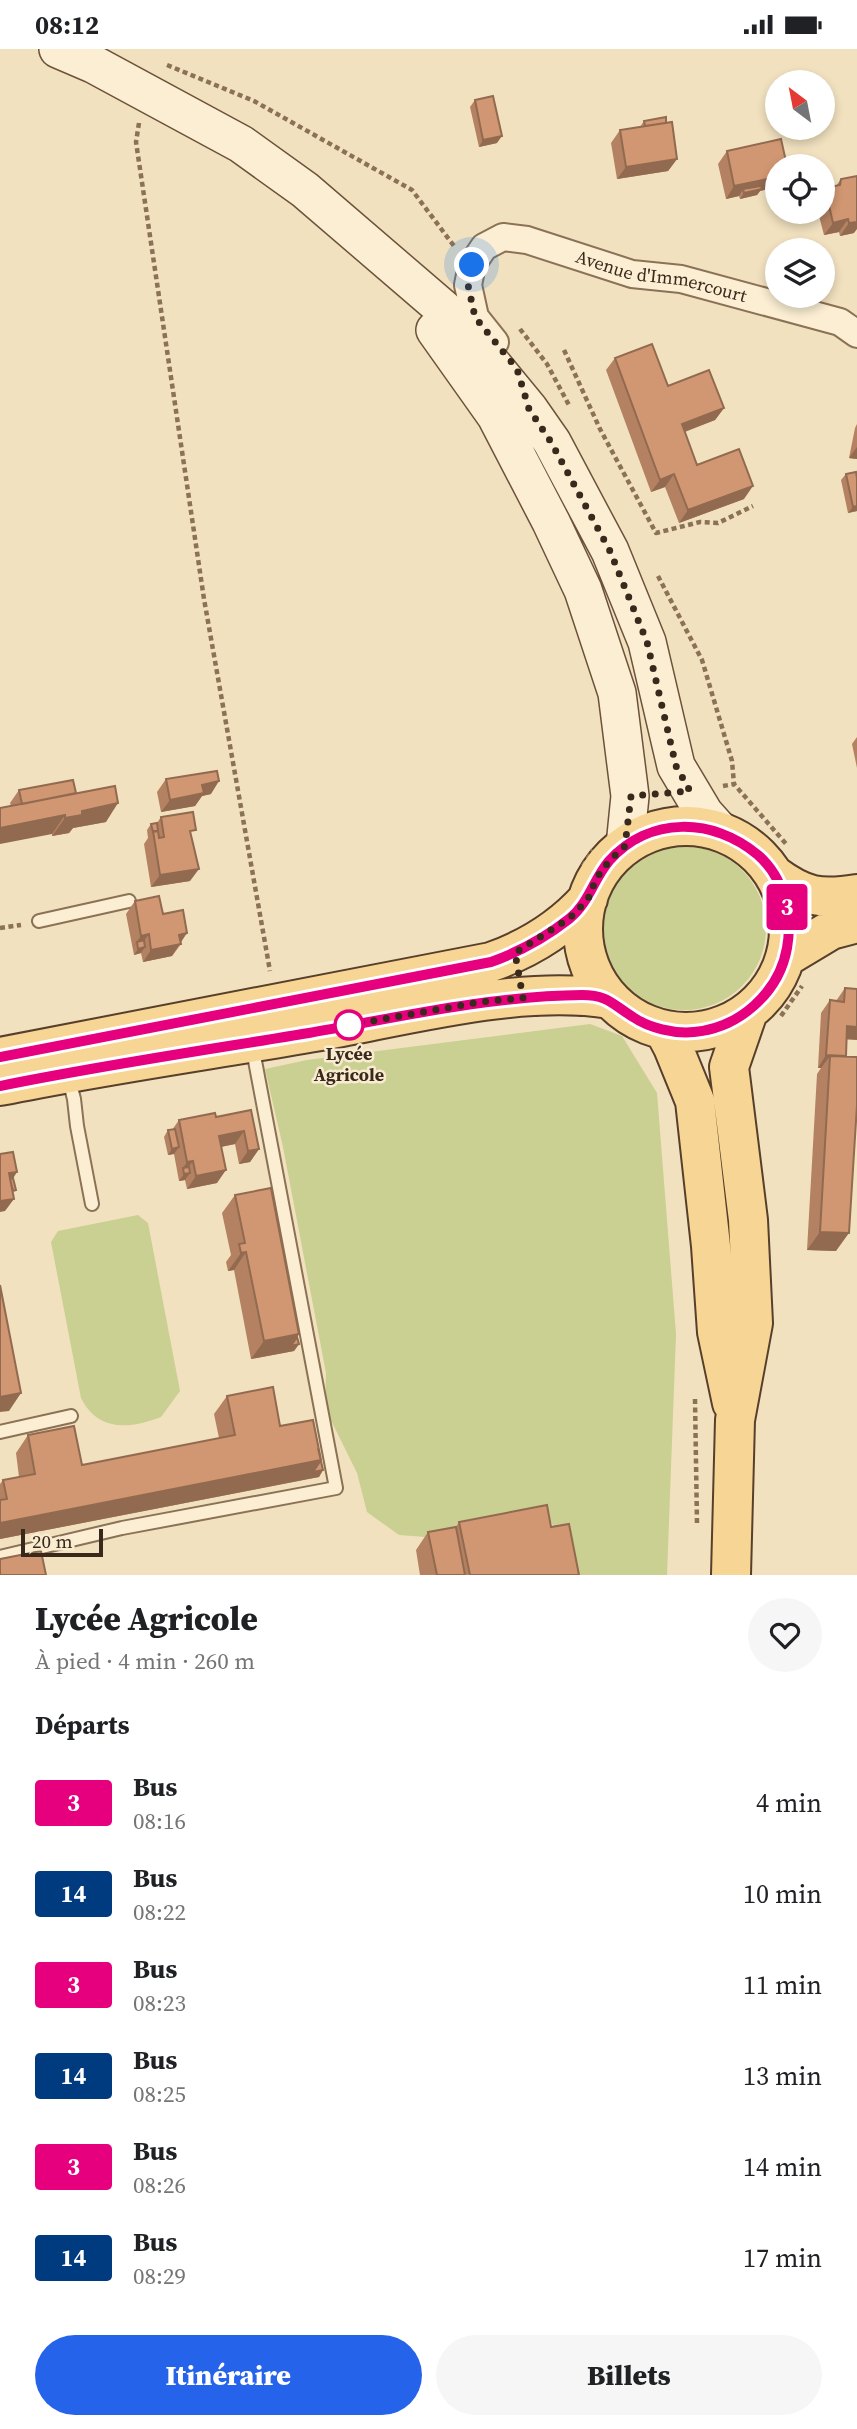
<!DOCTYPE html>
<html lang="fr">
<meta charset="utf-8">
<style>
body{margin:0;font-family:"Source Serif 4",serif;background:#f6f6f6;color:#202124;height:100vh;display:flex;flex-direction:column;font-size:26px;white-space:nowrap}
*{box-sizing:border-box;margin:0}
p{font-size:23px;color:#757577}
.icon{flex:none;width:38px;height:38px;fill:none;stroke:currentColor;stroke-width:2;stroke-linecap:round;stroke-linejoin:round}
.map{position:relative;height:1526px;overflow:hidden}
.panel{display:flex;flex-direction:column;background:#fff;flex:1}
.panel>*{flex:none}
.badge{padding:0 14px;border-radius:5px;font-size:24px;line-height:46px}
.needle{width:46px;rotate:328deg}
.controls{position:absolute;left:765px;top:21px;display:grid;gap:14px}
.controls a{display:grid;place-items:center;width:70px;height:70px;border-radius:50%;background:#fff;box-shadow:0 4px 10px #0003;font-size:35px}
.scale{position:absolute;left:21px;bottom:18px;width:82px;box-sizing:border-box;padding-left:7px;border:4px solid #39291c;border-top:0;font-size:19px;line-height:24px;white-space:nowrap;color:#39291c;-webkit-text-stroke:5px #f8ebcf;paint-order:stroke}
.you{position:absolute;width:35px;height:35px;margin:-18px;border:5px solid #fff;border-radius:50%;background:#1a73e8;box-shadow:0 0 0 10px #1a73e833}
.map>.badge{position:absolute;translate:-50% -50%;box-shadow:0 0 0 4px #fff}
h2{padding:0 35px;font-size:26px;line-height:63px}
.round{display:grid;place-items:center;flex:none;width:74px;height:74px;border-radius:37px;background:#f6f6f6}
.headline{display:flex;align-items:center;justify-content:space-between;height:119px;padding:0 35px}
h1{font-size:33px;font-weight:800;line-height:52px}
.cta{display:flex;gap:14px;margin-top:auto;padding:14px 35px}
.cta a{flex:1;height:80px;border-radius:42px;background:#2563eb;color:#fff;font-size:28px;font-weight:800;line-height:80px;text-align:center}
.cta a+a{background:#f6f6f6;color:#202124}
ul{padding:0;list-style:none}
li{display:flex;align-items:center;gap:21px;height:91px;padding:0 35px}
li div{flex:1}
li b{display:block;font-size:26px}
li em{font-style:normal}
li .badge{min-width:77px;font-weight:700;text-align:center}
.status{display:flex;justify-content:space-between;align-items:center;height:49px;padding:0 35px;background:#fff;direction:ltr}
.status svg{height:19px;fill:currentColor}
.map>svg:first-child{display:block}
.green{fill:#cacf92}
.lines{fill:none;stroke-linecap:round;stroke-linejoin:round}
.service-casing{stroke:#8b7156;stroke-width:16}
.minor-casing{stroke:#8b7156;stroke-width:30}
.secondary-casing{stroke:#6c523a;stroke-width:40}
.primary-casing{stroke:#583f2b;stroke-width:42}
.path{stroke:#8b7156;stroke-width:4.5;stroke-dasharray:5 3.5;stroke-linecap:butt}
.service{stroke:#fbeed3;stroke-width:12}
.minor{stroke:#fbeed3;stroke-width:26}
.secondary{stroke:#fbeed3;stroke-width:37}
.primary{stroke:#f7d594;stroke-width:38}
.wall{fill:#b48262}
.shaded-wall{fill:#926a50}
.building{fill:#d19772;stroke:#926a50;stroke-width:2}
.line-casing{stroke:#fff;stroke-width:16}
.line{stroke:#e6007e;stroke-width:10}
.walk{stroke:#39291c;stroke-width:7;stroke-dasharray:0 12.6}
.stop-dot{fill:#fff;stroke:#e6007e;stroke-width:3.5}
.labels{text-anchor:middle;stroke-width:5;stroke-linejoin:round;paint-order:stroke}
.street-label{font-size:18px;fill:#39291c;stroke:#f8ebcf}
.stop-label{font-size:18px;font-weight:bold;fill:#39291c;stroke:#f8ebcf}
</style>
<div class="status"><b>08:12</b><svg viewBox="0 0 49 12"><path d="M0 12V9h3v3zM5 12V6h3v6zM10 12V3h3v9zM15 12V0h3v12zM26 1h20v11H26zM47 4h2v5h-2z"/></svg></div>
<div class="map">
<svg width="857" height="1526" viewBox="0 0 857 1526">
<rect width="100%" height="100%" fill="#f1e1bf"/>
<!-- green -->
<path class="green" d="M602 879a82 82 0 1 1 164 0a82 82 0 1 1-164 0Z
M590 975 622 987 657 1044 676 1285 667 1526H571L565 1490 546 1468 439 1489 399 1486 367 1463 357 1424 325 1359 326 1324 283 1098 265 1020 307 1011Z
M138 1166 148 1174 180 1342 161 1368C130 1380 98 1383 81 1349L51 1193 58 1182Z"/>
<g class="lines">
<defs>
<path id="service" d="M39 872 129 852
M68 1027 74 1050 77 1077 92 1155
M0 1383 71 1367
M0 1508 122 1479 336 1439 252 996"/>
<g id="minor">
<path id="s1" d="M495 293 475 268 468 236 472 216 484 198 503 188 527 191 632 225 681 230 840 273 857 285"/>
</g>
<path id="secondary" d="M58 0 93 15 241 95 305 141 454 269 529 360 552 393 610 502 647 593 676 717 704 764 721 783
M435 281 496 367 551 473 583 541 617 644 630 747 625 797"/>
<path id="primary" d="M583 880a103 103 0 1 1 206 0a103 103 0 1 1-206 0Z
M774 826C804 848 820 851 857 845
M786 908 831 881 857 874
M664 981 673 998 695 1052 711 1197 717 1283 732 1354
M0 1008 491 913C528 900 562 879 588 850
M0 1037C108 1015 217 1000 326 981 413 965 522 936 610 950
M731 1526 735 1371 753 1274 748 1171 729 1018 748 963"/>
</defs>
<!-- service casing -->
<use href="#service" class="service-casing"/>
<!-- minor casing -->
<use href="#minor" class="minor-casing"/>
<!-- secondary casing -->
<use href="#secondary" class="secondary-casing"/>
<!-- primary casing -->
<use href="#primary" class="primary-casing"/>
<!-- path -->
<path class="path" d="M167 16 254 52 412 141 454 197
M139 74 136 93 204 550 270 922
M520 280 547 315 570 358
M564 301 600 380 656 484 700 473 718 474 753 457
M658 527 702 611 732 712 734 735
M723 737 734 735 787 796
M583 817 593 801
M0 879 21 876
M781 967 802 937
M695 1350 697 1475"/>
<!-- service -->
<use href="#service" class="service"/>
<!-- minor -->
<use href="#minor" class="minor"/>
<!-- secondary -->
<use href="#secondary" class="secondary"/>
<!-- primary -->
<use href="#primary" class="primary"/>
</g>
<!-- wall -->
<path class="wall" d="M475 51 497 94 479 98 470 58Z
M644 72 677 110 668 122 617 130 611 94 620 81 640 78Z
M727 102 777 117V138L760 142 757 146 740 150 739 147 726 150 718 115Z
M841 130 854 184 840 187 839 183 824 186 818 163H822V142L825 139 836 137Z
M615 309 668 337 724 359 715 371 685 383 697 416 744 450 679 474 665 438 651 443 606 321Z
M857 375V410L849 409 855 379Z
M846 425 857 462 848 464 841 431Z
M857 688V719L852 695Z
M166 730 211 745 202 747 195 757 161 763 157 743Z
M19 741 76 744 106 773 73 779 69 784 52 787V785L11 757 10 754Z
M161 768 191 788 190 832 151 838 144 795 148 789 147 781 151 775 157 774Z
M135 852 163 865 181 895 172 907 143 913 141 904 134 906 126 865Z
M845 939 847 990 836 1202 807 1201 817 1025 821 1019H818L821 964 830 951 836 952Z
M251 1061 259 1100 250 1113 239 1115 235 1095 221 1098 217 1134 187 1140 185 1131 179 1132 174 1105 168 1106 164 1088 168 1081H172L179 1071 216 1068Z
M235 1146 299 1285 297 1288 299 1295 294 1302 251 1310 234 1221 228 1222 226 1213 231 1206 222 1164Z
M227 1347 280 1377 323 1421 319 1428 0 1490V1435L3 1431 19 1428 16 1404 28 1386 82 1416 219 1389 214 1365Z
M459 1473 551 1478 579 1526H420L416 1501 428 1483 456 1478Z"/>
<!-- shaded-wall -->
<path class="shaded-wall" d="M502 87 497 94 479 98 483 91Z
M677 110 668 122 617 130 626 118Z
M777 128V138L760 142 757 146 740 150 744 144 743 140 739 147 726 150 734 137Z
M848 170 839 183 824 186 833 174Z
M857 173V180L854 184 840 187 849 174Z
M724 359 715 371 673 387 682 375Z
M857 398V410L849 409Z
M674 425 665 438 651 443 660 431Z
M753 437 744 450 679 474 688 461Z
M857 457V462L848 464 853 458Z
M219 732 211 745 202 747 195 757 161 763 170 751 202 736Z
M118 754 106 773 73 779 69 784 52 787 65 769 82 762Z
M65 766 52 785 0 795V779Z
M199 820 190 832 151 838 160 826Z
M187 884 172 907 143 913 151 901 179 886Z
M149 885 140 897 137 893 132 899 141 887Z
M145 898 141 904 134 906 138 900Z
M847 977 857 978V991L839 990Z
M826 1006 846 1007H830L821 1019H818Z
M244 1082 235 1095 210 1100 219 1087Z
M179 1098 174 1105 168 1106 172 1100Z
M259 1100 250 1113 239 1115 248 1102Z
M193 1112 184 1124 183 1119 187 1113Z
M226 1121 217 1134 187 1140 196 1127Z
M17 1123 9 1136V1124Z
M190 1124 185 1131 179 1132 184 1125Z
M14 1150 5 1162 0 1163V1152Z
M820 1183 849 1184 836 1202 807 1201Z
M246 1203 234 1221 228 1222 241 1204Z
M299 1285 291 1297 299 1295 294 1302 251 1310 264 1292Z
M21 1344 9 1362 0 1363V1348Z
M321 1411 308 1430 0 1490V1474Z
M323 1421 319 1428 308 1430 313 1423Z"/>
<!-- building -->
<path class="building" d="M493 47 502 87 483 91 475 51Z
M666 68V74L645 77 644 72Z
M672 73 677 110 626 118 620 81Z
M781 90 787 117H777V128L734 137 727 102Z
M857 127V173L849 174 848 170 833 174 825 139 840 136 841 130Z
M761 137 762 140 744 144 743 140Z
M652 295 668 337 709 321 724 359 682 375 697 416 739 400 753 437 688 461 674 425 660 431 615 309Z
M856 423 857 429V457L853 458 846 425Z
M217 722 219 732 202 736 204 744 170 751 166 730Z
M73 731 76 744 22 755 19 741Z
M115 737 118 754 82 762V766L65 769V766L0 779V759Z
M193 763 196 781 190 782 199 820 160 826 153 782H158L159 789 164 788 161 768Z
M157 774 159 789 158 782 153 783 151 775Z
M159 847 163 865 183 861 187 884 179 886 181 895 151 901 149 885 141 887 135 852Z
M144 891 145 898 138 900 137 893Z
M845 939 857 940V978L847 977 846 1007 826 1006 830 951 844 953Z
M830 1007 857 1008V1056L849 1184 820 1183Z
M251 1061 259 1100 248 1102 244 1082 219 1087 226 1121 196 1127 193 1112 187 1113 179 1071 215 1064 216 1068Z
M175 1080 179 1098 172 1100 168 1081Z
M13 1103 17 1123 9 1124 14 1150 0 1152V1105Z
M189 1118 190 1124 184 1125 183 1119Z
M13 1129 16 1141 13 1142 10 1130Z
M271 1139 299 1285 264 1292 246 1203 241 1204 239 1195 245 1194 235 1146Z
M0 1236 21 1344 0 1348Z
M297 1288 299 1295 291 1297Z
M273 1338 280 1377 313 1371 321 1411 0 1474V1451L7 1450 3 1431 35 1425 28 1386 74 1377 82 1416 235 1386 227 1347Z
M318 1399 323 1421 313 1423 321 1411Z
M547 1456 551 1478 569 1475 579 1526H470L459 1473Z
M456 1478 465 1526H437L428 1483Z
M41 1502 46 1526H0V1510Z"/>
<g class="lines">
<defs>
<path id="line" d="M0 1008 491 913C519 903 546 888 569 870 589 854 593 831 609 812 649 767 713 768 758 806 784 829 793 866 787 899 779 944 739 979 694 983 674 985 649 979 633 968 612 955 608 946 582 946 490 947 399 968 309 984 206 1001 103 1016 0 1037"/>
</defs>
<!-- line casing -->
<use href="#line" class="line-casing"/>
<!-- line -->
<use href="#line" class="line"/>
<!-- walk -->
<path class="walk" d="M349 976 481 953 523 949 515 904 570 869 588 850 596 830 609 812 625 797 631 747 690 742 676 717 647 593 610 502 551 393 529 360 517 320 475 268 468 236 472 216"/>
</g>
<!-- markers -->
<circle class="stop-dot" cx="349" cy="976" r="14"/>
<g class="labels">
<!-- street labels -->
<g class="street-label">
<text dy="6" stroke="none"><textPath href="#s1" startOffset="292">Avenue d'Immercourt</textPath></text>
</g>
<!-- stop labels -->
<g class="stop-label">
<text x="349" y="1011">Lycée<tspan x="349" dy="21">Agricole</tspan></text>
</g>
</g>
</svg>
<div class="controls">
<a><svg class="needle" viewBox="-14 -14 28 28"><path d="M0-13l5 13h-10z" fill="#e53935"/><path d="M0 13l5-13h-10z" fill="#757577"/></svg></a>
<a><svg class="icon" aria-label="locate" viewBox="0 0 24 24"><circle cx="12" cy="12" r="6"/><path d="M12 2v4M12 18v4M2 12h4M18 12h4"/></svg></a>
<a><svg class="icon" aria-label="layers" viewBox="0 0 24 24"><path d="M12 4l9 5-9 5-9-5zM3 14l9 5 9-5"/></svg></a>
</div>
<div class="scale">20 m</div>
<div class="you" style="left:472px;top:216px"></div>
<b class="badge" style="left:787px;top:858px;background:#e6007e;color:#fff">3</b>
</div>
<section class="panel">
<div class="headline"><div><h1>Lycée Agricole</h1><p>À pied · 4 min · 260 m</p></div><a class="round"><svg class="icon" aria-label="heart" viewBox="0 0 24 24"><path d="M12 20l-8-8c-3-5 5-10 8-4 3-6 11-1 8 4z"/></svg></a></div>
<h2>Départs</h2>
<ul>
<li><span class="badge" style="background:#e6007e;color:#fff">3</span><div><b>Bus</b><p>08:16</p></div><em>4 min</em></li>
<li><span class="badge" style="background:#003b80;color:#fff">14</span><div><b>Bus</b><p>08:22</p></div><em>10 min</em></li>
<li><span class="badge" style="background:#e6007e;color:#fff">3</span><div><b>Bus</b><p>08:23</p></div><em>11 min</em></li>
<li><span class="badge" style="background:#003b80;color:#fff">14</span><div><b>Bus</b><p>08:25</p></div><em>13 min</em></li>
<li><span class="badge" style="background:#e6007e;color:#fff">3</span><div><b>Bus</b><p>08:26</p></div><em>14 min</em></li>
<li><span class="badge" style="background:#003b80;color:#fff">14</span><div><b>Bus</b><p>08:29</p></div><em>17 min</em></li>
</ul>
<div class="cta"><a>Itinéraire</a><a>Billets</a></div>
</section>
